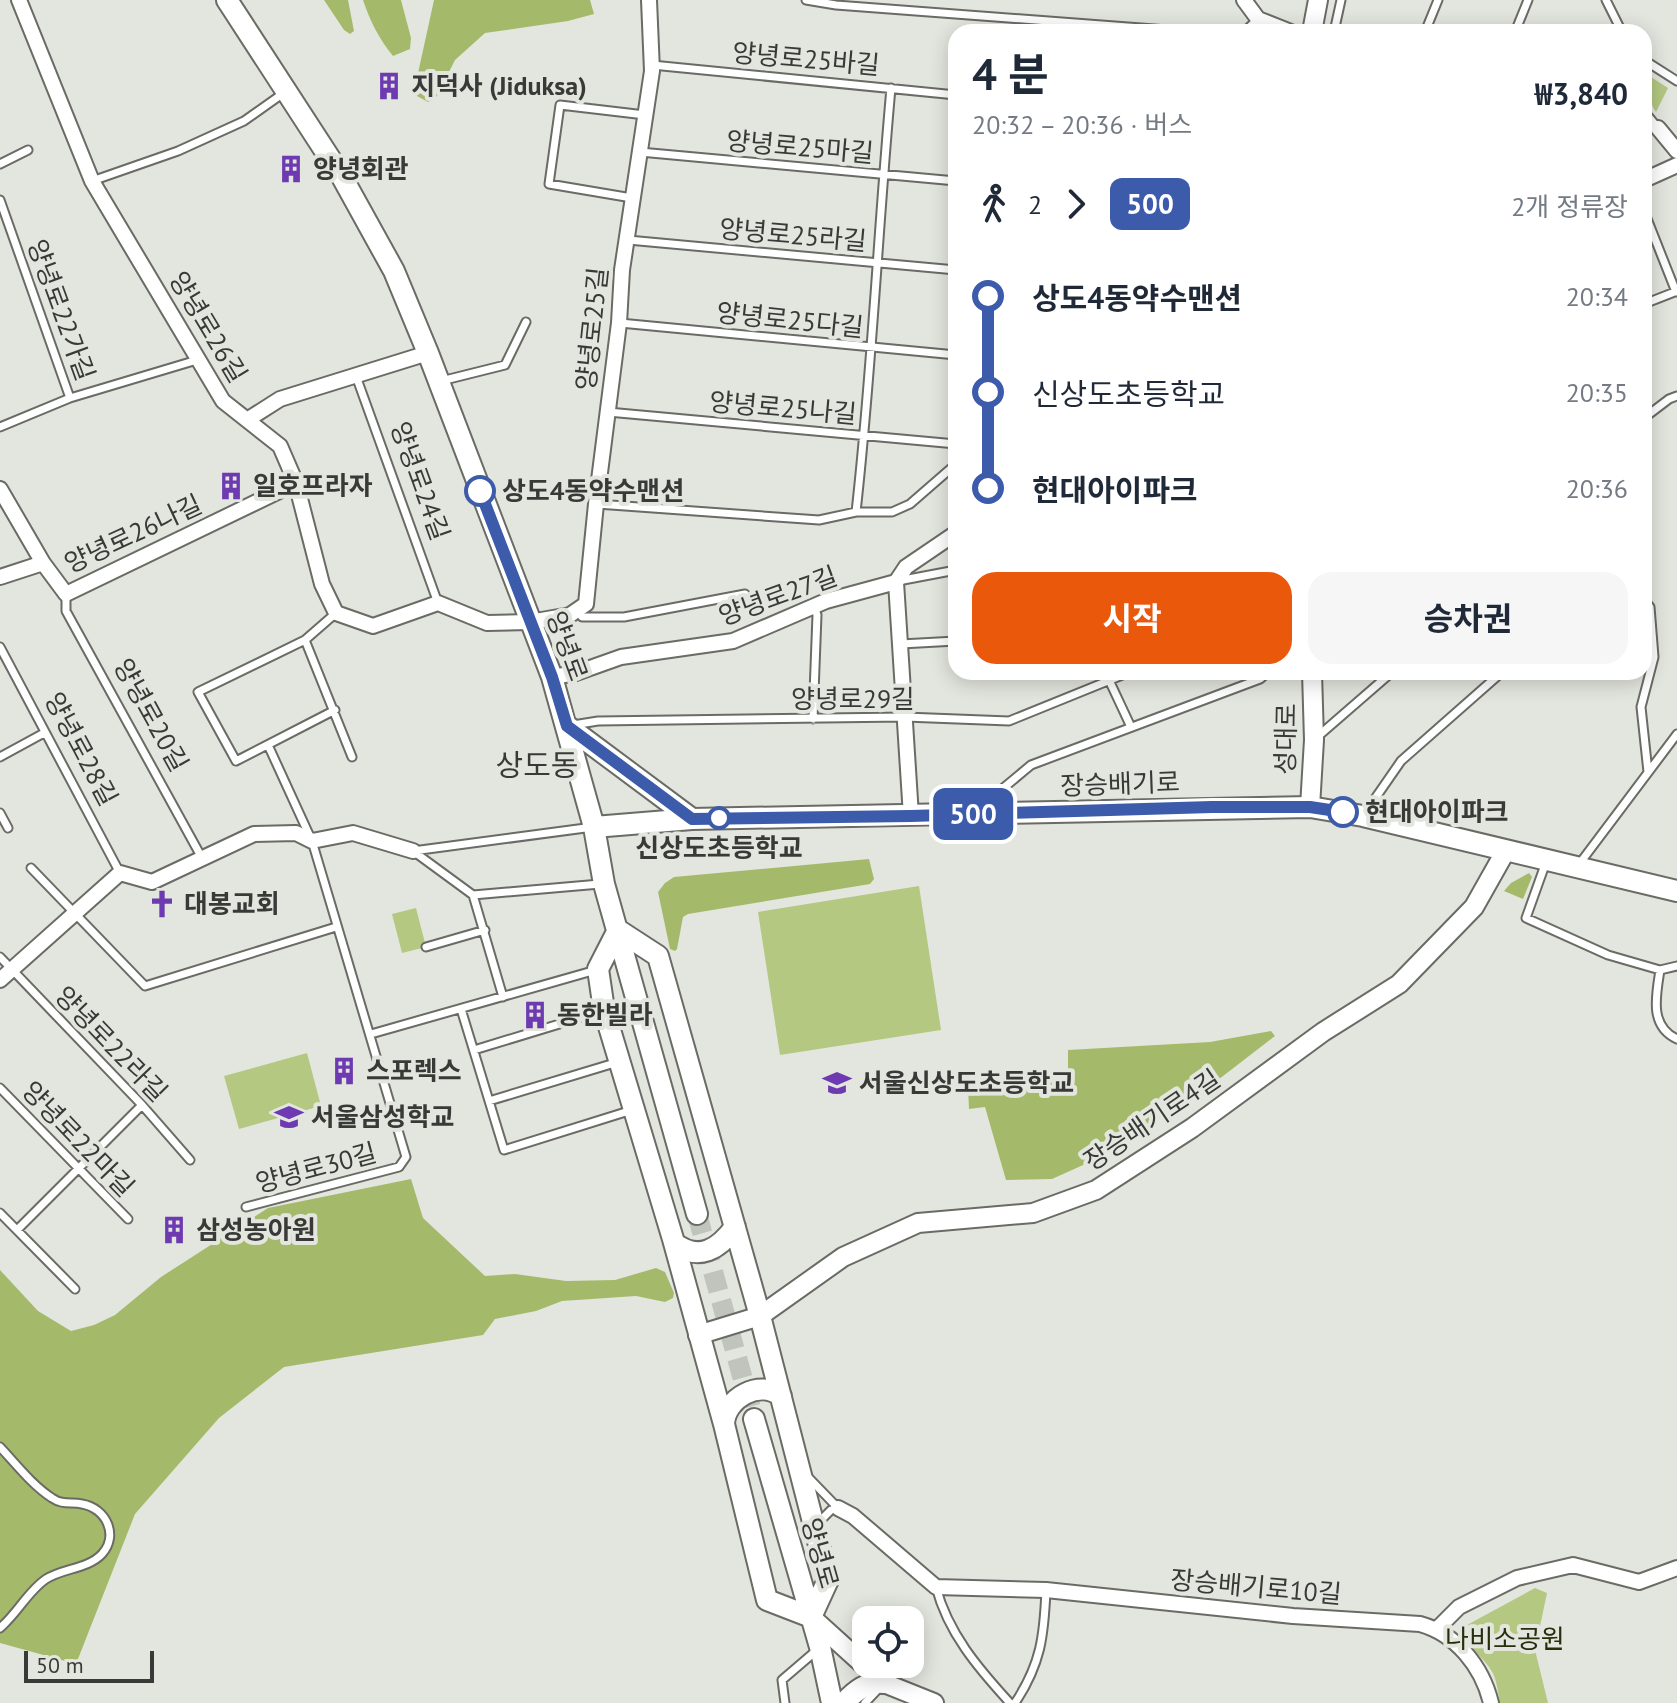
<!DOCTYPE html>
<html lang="ko">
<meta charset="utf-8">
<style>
body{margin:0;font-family:"PT Sans","Noto Sans KR",sans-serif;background:#f6f6f7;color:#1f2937;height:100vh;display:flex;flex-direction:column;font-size:30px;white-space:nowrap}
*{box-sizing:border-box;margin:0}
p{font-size:26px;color:#747a83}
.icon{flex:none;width:44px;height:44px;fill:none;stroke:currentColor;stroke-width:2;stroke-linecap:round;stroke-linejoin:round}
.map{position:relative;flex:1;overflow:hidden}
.sheet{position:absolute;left:948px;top:24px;width:704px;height:656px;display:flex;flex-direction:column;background:#fff;border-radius:24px;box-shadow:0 4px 20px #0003}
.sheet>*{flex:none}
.badge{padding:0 16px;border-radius:12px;font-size:28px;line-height:52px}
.fabs{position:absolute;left:852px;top:1606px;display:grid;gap:16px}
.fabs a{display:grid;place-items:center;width:72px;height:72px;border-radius:16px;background:#fff;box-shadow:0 4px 20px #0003;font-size:40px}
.scale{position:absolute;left:24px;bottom:20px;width:130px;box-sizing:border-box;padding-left:8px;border:4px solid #393a37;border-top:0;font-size:22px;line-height:28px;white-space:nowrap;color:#393a37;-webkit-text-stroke:6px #e3e6de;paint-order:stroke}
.map>.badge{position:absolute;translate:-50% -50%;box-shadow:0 0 0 4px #fff}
.legs{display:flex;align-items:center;gap:12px;height:88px;padding:0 24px;font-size:26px}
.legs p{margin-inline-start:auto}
.head{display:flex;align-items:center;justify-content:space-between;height:136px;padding:0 24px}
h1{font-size:44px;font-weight:700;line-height:60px}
.action{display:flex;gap:16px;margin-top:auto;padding:16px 24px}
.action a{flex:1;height:92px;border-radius:24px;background:#ea580c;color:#fff;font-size:32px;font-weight:700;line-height:92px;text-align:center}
.action a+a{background:#f6f6f7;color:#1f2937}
ul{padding:0 24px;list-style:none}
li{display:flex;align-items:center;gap:28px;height:96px;font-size:30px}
li i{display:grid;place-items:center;width:12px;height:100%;margin:0 10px;background:currentColor}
li i::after{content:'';width:20px;height:20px;margin:-10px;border:6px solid;border-radius:50%;background:#fff}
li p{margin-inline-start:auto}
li:first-child i{background:linear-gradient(#0000 50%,currentColor 0)}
li:last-child i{background:linear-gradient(currentColor 50%,#0000 0)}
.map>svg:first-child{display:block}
.green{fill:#b4c882}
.forest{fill:#a4ba6a}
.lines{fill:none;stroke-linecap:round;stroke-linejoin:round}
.secondary-tunnel{stroke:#c1c4bd;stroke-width:20;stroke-dasharray:20 10;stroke-linecap:butt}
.service-casing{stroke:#696b64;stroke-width:11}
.minor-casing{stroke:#696b64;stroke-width:18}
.tertiary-casing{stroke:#696b64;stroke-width:22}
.secondary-casing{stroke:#696b64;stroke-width:24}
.service{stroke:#fff;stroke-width:7}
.minor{stroke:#fff;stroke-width:14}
.tertiary{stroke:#fff;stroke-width:18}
.secondary{stroke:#fff;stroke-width:20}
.line-1-casing{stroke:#fff;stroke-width:18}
.line-1{stroke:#3d5bab;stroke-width:12}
.stop-1-dot{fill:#fff;stroke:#3d5bab;stroke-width:4}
.labels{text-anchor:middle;stroke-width:8;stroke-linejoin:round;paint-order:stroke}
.street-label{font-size:26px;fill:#393a37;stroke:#e3e6de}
.poi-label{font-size:26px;font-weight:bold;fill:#393a37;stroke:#e3e6de;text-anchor:start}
.stop-label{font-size:26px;font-weight:bold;fill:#393a37;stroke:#e3e6de;text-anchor:start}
.park-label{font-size:26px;fill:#262e0c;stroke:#e3e6de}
.quarter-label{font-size:30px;fill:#393a37;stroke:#e3e6de}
</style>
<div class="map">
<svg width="1677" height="1703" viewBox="0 0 1677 1703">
<rect width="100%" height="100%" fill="#e3e6de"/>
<!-- green -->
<path class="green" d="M1651 77 1668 88 1656 112C1649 100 1643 90 1651 77Z
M919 886 941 1030 780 1055 758 912Z
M416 908 426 947 402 953 392 914Z
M307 1053 321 1106 239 1129 224 1076Z
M1535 1588 1547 1593 1535 1650 1548 1703H1500C1498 1693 1497 1679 1491 1670 1482 1655 1461 1644 1467 1625Z"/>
<!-- forest -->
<path class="forest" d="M324 0H348L354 31 350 34 344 30Z
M363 0H401L411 38 410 49 393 56C379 39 370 21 363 0Z
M434 0H590L594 14 568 21 485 33 455 60 437 96 428 102 417 96 415 87Z
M869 859 874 879 870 884 688 914 683 917 677 949 675 951 670 949 658 892 665 883 674 877Z
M1529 873 1532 877 1523 899 1504 891 1511 883Z
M1271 1031 1275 1036 1214 1083 1092 1161 1052 1179 1006 1180 985 1107 969 1109 968 1087 1068 1069V1050L1210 1042Z
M411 1179 423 1218 485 1276 515 1274 566 1281 615 1280 656 1268 665 1272 674 1293 673 1298 665 1302 636 1296 562 1301 536 1311 495 1319 483 1335 284 1367 219 1418 135 1514 76 1664 0 1643V1270L38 1311 71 1331 94 1325 115 1315 161 1277 268 1208Z"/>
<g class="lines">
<!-- secondary-tunnel -->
<path class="secondary-tunnel" d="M697 1214 754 1419"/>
<defs>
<path id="service" d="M806 0 836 5 1194 32
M1606 0 1622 32
M1244 32 1258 19
M1334 32 1341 0
M1425 32 1438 0
M1515 32 1528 0
M1644 60 1677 81
M652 65 956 95
M1644 111 1658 128
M640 152 956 181
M0 164 28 150
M92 181 178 151 244 121 285 92
M632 198 549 184 560 105 645 115
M0 200 70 398
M1644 211 1676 292
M628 240 956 270
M1644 304 1677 291
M620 323 956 355
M356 376 438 603
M441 381 505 365 526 322
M608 412 956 444
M1644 418 1669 399 1677 396
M0 427 70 398 197 360
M597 504 819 520 856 512H892L910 504 956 464
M856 512C872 371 878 229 891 88
M898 581 956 570
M66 594V611L202 858
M1644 599 1650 607 1654 657 1641 707 1648 772
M578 610 582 617H624L745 594
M305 640 352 757
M901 644 956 641
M0 647 120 873
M1109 680 1131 727
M335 710 236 761 198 692 305 640 336 613
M813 719 817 615 814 606
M573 725 598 721 905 717 1009 721 1130 672
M1316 738 1392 672
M0 757 44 733
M1001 811V790L1031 765 1260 679 1268 672
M0 813 8 828
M1365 813 1401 761 1502 672
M413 851 473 895 600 884
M413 851 593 827
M1546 862 1526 918 1608 955 1660 970 1677 966
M1580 863 1677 734
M31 868 145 986 336 927
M473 895 503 997
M426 947 485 930
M0 957 142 1105 190 1160
M1660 970C1656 996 1649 1026 1677 1039
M461 1009 504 1150 632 1110
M371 1034 596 970
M474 1050 602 1011
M0 1088 128 1219
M489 1101 618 1062
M246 1207 399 1167 406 1157 312 841 268 745
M0 1213 75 1289
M17 1230 142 1105
M0 1447C16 1464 32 1485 52 1498 62 1505 71 1502 82 1504 106 1508 119 1535 102 1554 88 1569 63 1568 46 1579 28 1591 17 1614 0 1628
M807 1476 838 1508 831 1510 817 1524
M936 1587C948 1633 978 1668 1010 1703
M785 1703 782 1680 817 1650
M865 1703 880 1687
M1015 1703C1041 1664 1044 1636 1046 1590"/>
<path id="minor" d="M19 0 92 181 223 401 280 446 296 483 322 584 336 613 373 626 438 603 487 623 530 622 570 615 586 604 596 504 619 323 622 270 652 71 649 0
M1244 0 1258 19 1291 32
M1658 128 1677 151
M1644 180 1677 165
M247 420 280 399 428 353
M0 489 43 563
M0 577 43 563 66 594 296 483
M896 582 911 816
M552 677 576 673 621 657 733 641 826 601 896 582 906 567 956 533
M0 980 120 873 152 882 254 834 296 833 312 841 353 833 413 851
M838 1508 853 1516 936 1587 1046 1590 1293 1616 1420 1624C1456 1634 1482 1666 1491 1703
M1437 1629 1459 1607 1517 1578 1573 1565 1639 1582 1677 1568"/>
<path id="tertiary" d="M1312 32 1318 0
M1310 807 1314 740 1312 672
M698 1335 760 1316 843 1257 918 1223 1033 1213 1096 1190 1192 1128 1323 1032 1399 984 1474 907 1505 852
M811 1617 884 1683 934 1703"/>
<path id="secondary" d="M227 0 342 177 394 271 428 353 552 677 594 827 604 884 697 1214
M567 726 692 819
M594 827 692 819 1310 807 1363 816 1677 891
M618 930 658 956 760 1316 828 1580 811 1617 767 1600 724 1424 673 1239 604 1010 598 969Z
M674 1243C699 1262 719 1249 735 1227
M754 1419 820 1647 832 1703
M724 1424C725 1398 760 1379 781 1396
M844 1703C855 1691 867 1681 884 1683"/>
</defs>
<!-- service casing -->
<use href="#service" class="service-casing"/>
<!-- minor casing -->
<use href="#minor" class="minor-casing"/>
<!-- tertiary casing -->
<use href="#tertiary" class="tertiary-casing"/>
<!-- secondary casing -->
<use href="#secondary" class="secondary-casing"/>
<!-- service -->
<use href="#service" class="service"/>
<!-- minor -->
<use href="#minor" class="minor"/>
<!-- tertiary -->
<use href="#tertiary" class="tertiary"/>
<!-- secondary -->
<use href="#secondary" class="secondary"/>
</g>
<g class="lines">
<defs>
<path id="line-1" d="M480 491 552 677 567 726 692 819 911 816 1212 807H1310L1343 812"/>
</defs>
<!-- line-1 casing -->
<use href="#line-1" class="line-1-casing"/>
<!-- line-1 -->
<use href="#line-1" class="line-1"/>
</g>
<!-- icons -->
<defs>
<symbol id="building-bare" viewBox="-9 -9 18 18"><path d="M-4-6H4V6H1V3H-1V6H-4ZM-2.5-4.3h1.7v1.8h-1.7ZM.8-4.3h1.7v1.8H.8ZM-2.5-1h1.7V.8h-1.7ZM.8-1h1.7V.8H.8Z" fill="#6d3ab1" stroke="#e3e6de" stroke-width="2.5" paint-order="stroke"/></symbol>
<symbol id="church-bare" viewBox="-9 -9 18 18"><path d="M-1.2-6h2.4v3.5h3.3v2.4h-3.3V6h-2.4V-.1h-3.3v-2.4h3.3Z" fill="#6d3ab1" stroke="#e3e6de" stroke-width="2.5" paint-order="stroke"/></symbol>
<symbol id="school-bare" viewBox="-9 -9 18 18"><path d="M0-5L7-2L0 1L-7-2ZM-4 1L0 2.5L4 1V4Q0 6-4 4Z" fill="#6d3ab1" stroke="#e3e6de" stroke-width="2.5" paint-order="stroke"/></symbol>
</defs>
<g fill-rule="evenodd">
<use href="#building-bare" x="369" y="66" width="40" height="40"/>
<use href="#building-bare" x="271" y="149" width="40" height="40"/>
<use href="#building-bare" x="211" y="466" width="40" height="40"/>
<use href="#church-bare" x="142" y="884" width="40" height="40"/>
<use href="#building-bare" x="515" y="995" width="40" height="40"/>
<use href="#building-bare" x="324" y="1051" width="40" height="40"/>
<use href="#school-bare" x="817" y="1063" width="40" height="40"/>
<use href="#school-bare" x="269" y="1097" width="40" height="40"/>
<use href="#building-bare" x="154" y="1210" width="40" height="40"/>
</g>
<!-- markers -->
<g class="stop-1-dot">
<circle cx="480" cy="491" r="14"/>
<circle cx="1343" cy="812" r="14"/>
<circle cx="719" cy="818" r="10"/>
</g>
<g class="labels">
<!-- street labels -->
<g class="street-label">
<text transform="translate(806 59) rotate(5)" y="9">양녕로25바길</text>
<text transform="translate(800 147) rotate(5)" y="9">양녕로25마길</text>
<text transform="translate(793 235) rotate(5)" y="9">양녕로25라길</text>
<text transform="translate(61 310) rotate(70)" y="9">양녕로22가길</text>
<text transform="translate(790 320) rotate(6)" y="9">양녕로25다길</text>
<text transform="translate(208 327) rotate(59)" y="9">양녕로26길</text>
<text transform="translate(592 329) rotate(-84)" y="9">양녕로25길</text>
<text transform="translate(783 408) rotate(5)" y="9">양녕로25나길</text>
<text transform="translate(420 481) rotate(70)" y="9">양녕로24길</text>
<text transform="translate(133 534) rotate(-25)" y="9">양녕로26나길</text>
<text transform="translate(778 596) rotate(-20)" y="9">양녕로27길</text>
<text transform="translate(567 646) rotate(70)" y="9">양녕로</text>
<text x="853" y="708">양녕로29길</text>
<text transform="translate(151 715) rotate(61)" y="9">양녕로20길</text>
<text transform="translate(1286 739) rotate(-89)" y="9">성대로</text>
<text transform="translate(81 749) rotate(62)" y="9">양녕로28길</text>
<text transform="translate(1120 784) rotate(-2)" y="9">장승배기로</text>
<text transform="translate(111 1044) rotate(46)" y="9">양녕로22라길</text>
<text transform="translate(1152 1120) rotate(-34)" y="9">장승배기로4길</text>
<text transform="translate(78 1139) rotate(46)" y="9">양녕로22마길</text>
<text transform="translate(316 1168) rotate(-15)" y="9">양녕로30길</text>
<text transform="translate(820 1553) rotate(74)" y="9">양녕로</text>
<text transform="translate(1256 1587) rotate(5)" y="9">장승배기로10길</text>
</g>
<!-- poi labels -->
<g class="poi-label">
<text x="411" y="95">지덕사 (Jiduksa)</text>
<text x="313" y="178">양녕회관</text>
<text x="253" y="495">일호프라자</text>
<text x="184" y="913">대봉교회</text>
<text x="557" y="1024">동한빌라</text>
<text x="366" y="1080">스포렉스</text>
<text x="859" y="1092">서울신상도초등학교</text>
<text x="311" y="1126">서울삼성학교</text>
<text x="196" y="1239">삼성농아원</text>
</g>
<!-- stop labels -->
<g class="stop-label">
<text x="502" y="500">상도4동약수맨션</text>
<text x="1365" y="821">현대아이파크</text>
<text x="719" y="857" text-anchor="middle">신상도초등학교</text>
</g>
<!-- park labels -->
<g class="park-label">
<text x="1505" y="1648">나비소공원</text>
</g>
<!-- quarter labels -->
<g class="quarter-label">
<text x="537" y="776">상도동</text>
</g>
</g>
</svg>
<div class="fabs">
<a><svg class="icon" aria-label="locate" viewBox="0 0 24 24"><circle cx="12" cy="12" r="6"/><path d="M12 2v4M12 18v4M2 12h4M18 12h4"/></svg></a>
</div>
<div class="scale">50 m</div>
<b class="badge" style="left:973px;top:814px;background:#3d5bab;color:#fff">500</b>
<section class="sheet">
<div class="head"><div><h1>4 분</h1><p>20:32 – 20:36 · 버스</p></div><b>₩3,840</b></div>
<div class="legs"><svg class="icon" aria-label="walk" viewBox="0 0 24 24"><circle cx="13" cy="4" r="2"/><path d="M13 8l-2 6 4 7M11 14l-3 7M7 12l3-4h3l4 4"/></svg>2<svg class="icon" aria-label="forward" viewBox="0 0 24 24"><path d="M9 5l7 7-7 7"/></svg><b class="badge" style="background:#3d5bab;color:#fff">500</b><p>2개 정류장</p></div>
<ul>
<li><i style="color:#3d5bab"></i><b>상도4동약수맨션</b><p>20:34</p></li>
<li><i style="color:#3d5bab"></i><span>신상도초등학교</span><p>20:35</p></li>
<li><i style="color:#3d5bab"></i><b>현대아이파크</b><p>20:36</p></li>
</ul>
<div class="action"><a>시작</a><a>승차권</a></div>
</section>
</div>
